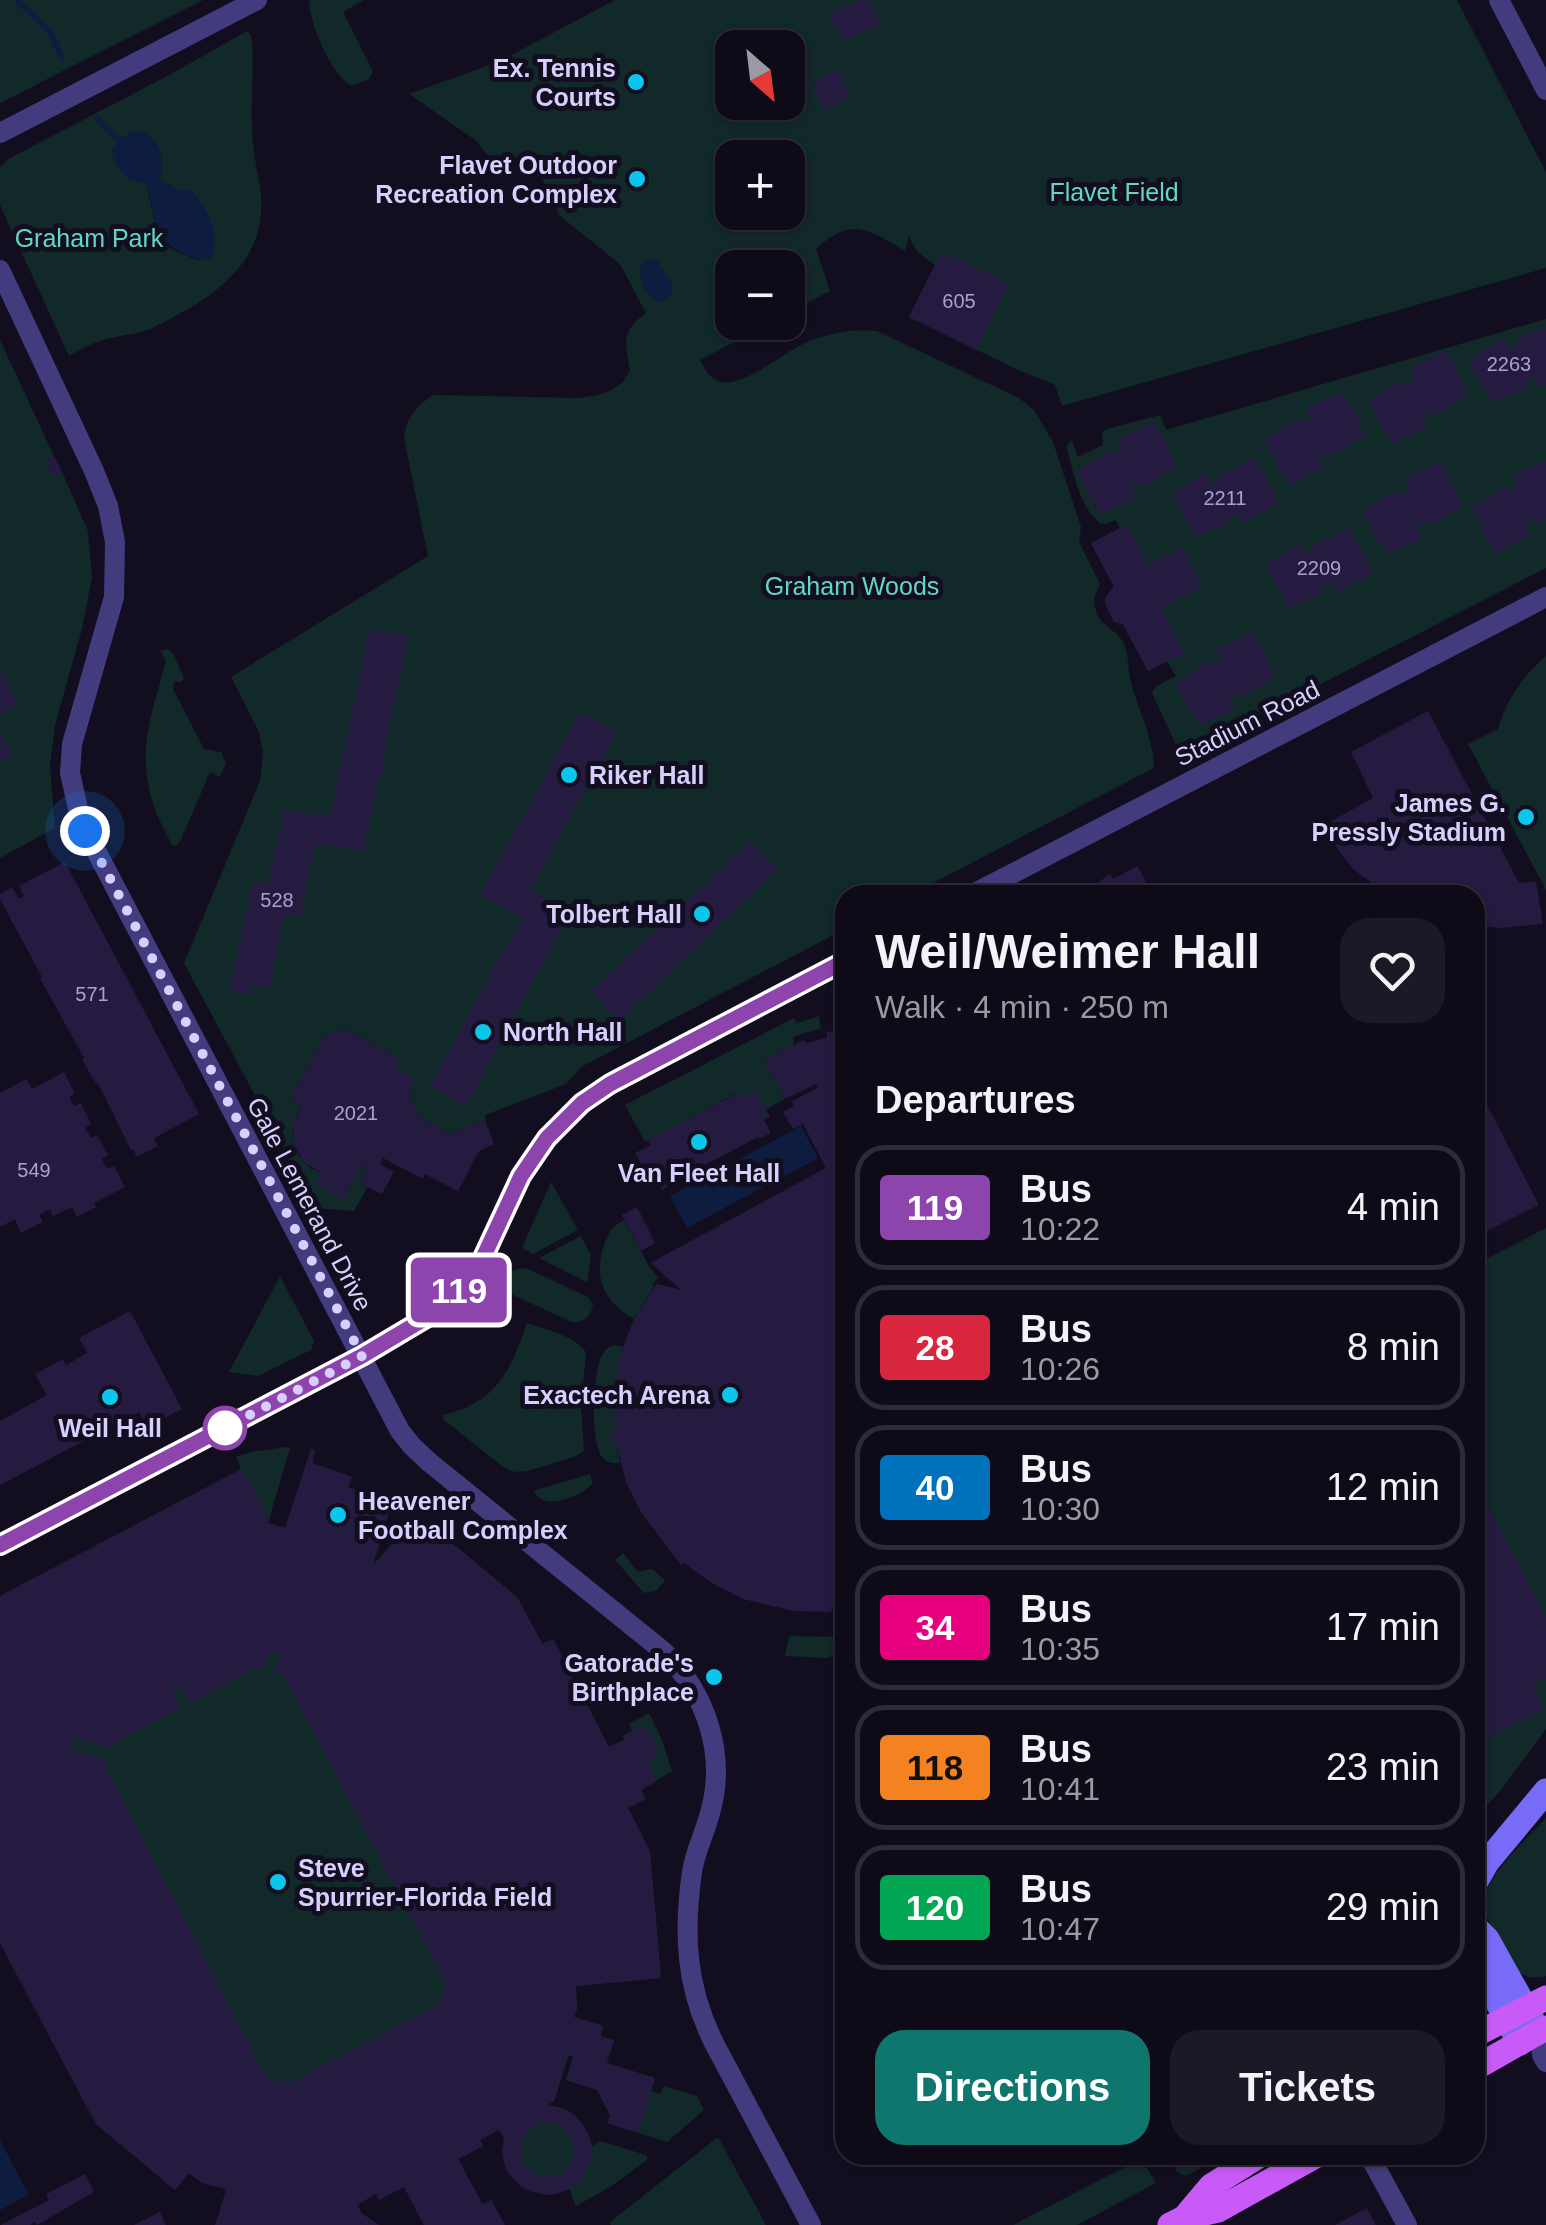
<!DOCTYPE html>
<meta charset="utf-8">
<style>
body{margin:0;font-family:Arial,sans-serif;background:#1c1825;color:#f1f3f6;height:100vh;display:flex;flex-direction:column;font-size:38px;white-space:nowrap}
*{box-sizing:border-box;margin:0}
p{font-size:32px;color:#9b9aa2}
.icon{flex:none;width:55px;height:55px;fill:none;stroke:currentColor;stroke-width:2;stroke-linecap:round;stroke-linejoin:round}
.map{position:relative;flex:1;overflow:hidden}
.panel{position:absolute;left:835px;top:885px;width:650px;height:1280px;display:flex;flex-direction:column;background:#0e0a18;border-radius:30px;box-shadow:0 2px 8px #0004,0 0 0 2px #2e2b37}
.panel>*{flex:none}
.badge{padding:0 20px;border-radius:8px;font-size:35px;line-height:65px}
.needle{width:65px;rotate:152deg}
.controls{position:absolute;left:715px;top:30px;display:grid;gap:20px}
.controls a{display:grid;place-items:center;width:90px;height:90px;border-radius:20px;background:#0e0a18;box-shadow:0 2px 8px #0004,0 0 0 2px #2e2b37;font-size:50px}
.you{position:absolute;width:50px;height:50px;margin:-25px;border:8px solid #fff;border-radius:50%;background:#1a73e8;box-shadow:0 0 0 15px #1a73e833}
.map>.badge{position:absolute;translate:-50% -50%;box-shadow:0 0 0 5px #fff}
h2{padding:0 40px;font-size:38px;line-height:90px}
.round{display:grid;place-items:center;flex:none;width:105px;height:105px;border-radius:30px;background:#1c1825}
.summary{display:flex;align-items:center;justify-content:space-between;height:170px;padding:0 40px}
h1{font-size:48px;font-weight:600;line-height:75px}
.primary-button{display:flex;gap:20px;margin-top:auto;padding:20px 40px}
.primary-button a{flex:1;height:115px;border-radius:30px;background:#0f766e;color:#fff;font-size:40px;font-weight:600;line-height:115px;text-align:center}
.primary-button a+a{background:#1c1825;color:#f1f3f6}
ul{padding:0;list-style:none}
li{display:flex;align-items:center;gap:30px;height:125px;margin:0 20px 15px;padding:0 20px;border:5px solid #2e2b37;border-radius:30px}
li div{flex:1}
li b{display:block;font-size:38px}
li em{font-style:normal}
li .badge{min-width:110px;font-weight:700;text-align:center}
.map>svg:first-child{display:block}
.green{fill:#112929;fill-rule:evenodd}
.water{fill:#0d1c3f}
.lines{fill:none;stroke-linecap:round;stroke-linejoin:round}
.stream{stroke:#0d1c3f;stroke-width:6}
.building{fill:#251b40;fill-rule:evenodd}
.minor{stroke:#423b7d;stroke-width:20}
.secondary{stroke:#786bf8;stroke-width:25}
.primary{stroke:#c85bf7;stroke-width:25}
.line-casing{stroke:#fff;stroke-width:22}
.line{stroke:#8e44ad;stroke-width:15}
.walk{stroke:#d7cffd;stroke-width:10;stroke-dasharray:0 18}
.poi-dot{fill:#0bc6ec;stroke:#120e20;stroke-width:4}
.stop-dot{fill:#fff;stroke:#8e44ad;stroke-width:5}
.labels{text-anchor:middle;stroke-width:10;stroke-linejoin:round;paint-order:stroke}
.number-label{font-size:20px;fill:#aaa2ce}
.poi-label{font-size:25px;font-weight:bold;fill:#d7cffd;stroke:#120e20;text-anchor:end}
.park-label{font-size:25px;fill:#5fd9c3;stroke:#120e20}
.street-label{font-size:25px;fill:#d7cffd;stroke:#120e20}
</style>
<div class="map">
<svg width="1546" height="2225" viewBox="0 0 1546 2225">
<rect width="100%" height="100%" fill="#120e20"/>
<!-- green -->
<path class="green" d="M0 0H203L0 103Z
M309 0H364L343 12 373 71 369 79 352 86C332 77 309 22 309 0Z
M615 0H1457L1546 172V268L1062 406 1055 385 1016 369 909 317 935 265C922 256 914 251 909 235L905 251C867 229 852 216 816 249L830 291 788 313V268H732V322L770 323 700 360C705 369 710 379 721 382 744 387 786 351 807 342 829 333 853 328 877 331L1019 398 1034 410 1053 442 1081 527 1079 542 1100 584C1096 591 1093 599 1095 607 1097 626 1117 628 1124 644 1129 656 1128 671 1131 683 1139 712 1153 737 1154 768L910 895H845V929L581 1067 566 1084 485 1115V1120L450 1134 417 1116 409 1088 414 1079 394 1066 397 1057 346 1029 325 1035 290 1100 302 1106C283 1130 293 1164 322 1173L316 1183 343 1199 362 1165 368 1168 360 1183 368 1186 354 1211 313 1208C272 1125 227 1044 184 963L260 781 263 752 259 732 231 677 428 556 404 438C406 418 416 406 433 395L578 398 598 395 612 390 623 382 630 371C626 343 619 333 646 313L620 264 560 216 534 161 523 172H508L493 164 478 142 409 94 498 62ZM732 48H788V102H732ZM732 158H788V212H732Z
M247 31 251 35 252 42C254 78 249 115 254 151 256 171 263 191 261 212 258 271 203 303 156 326 142 334 127 334 111 338 96 341 82 348 69 356L0 205V167L10 158 173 73ZM162 170 158 179 179 190 199 260C192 257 183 255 175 251 151 237 154 205 145 183Z
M1546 319V568L1187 753 1178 749 1152 693 1156 686 1176 676 1167 661 1148 671 1123 624 1114 622C1106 606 1103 601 1114 586L1091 543 1120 528 1116 520 1106 524H1101C1078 506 1074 472 1066 446L1072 440 1078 457 1103 445 1102 432 1107 429 1160 415 1166 430Z
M0 340 54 456 45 462 53 476 62 472 88 531 92 577 82 629 55 725 50 766 55 828 0 858Z
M167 649 173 653 184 678 181 682H174L173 689 204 749 221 752 226 763 220 777 210 772 180 842 175 846 172 845C166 833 159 821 155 809 135 753 152 714 166 661L160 651Z
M1546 656V890L1468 744 1498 729C1507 699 1522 677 1546 656Z
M819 1016 821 1028 793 1037 794 1045 764 1060 785 1099 766 1109 756 1091 741 1099 737 1093 645 1142 625 1105 794 1018 797 1023Z
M551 1182 578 1230 533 1254 522 1248Z
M624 1220 649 1266 658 1277 652 1285 654 1287 634 1319C608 1304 594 1283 602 1252 606 1237 610 1227 624 1220Z
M1546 1228V1729L1501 1790 1475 1819V1265Z
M581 1236 591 1255 587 1282 539 1258Z
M521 1268 528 1269 588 1297 593 1305C591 1316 584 1323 572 1322L513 1295 506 1281 511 1272Z
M280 1276 314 1341 311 1350 258 1376 229 1372Z
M527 1323C547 1330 573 1335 586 1352L581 1408 584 1449 583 1452 574 1457 528 1471 514 1472 502 1466 444 1420 443 1415C497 1402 510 1372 527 1323Z
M615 1345 623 1347 615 1383V1431L611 1433 617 1447 620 1463C614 1463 610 1464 604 1459 589 1447 593 1371 602 1355 607 1347 607 1348 615 1345Z
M286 1447 290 1448 268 1523 285 1528 311 1449 315 1450 312 1463 352 1477 348 1487 392 1502 373 1565 418 1515 517 1597 542 1644 553 1639 609 1747 624 1740 623 1736 632 1731 629 1724 649 1713 662 1740 672 1771 641 1790 646 1799 628 1808 650 1851 661 1978 576 1986 577 2009 574 2017 603 2026 601 2036 614 2040 607 2063 655 2078 651 2091 660 2094 664 2086 697 2096 704 2110 667 2142 607 2123 610 2115 597 2090 566 2080 573 2057 569 2055 554 2101 548 2105C572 2110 586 2121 592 2146L600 2141 646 2155 648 2159 610 2187 576 2206 571 2195 572 2192 569 2189C533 2204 496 2178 504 2138L499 2130 480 2140 483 2146 458 2159 482 2204 491 2200 504 2225H424L404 2187 379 2200 376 2194 357 2204 361 2213 379 2225H272L221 2207 226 2189 202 2183 189 2173 175 2190 96 2124 0 1943V1596L241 1469 236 1457 251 1452Z
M590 1474 593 1483C585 1493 560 1504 547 1501 540 1500 538 1496 533 1491Z
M623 1553 638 1572 652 1569 665 1580 656 1591 644 1593 615 1560Z
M789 1636 840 1637 841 1651 828 1658 785 1656Z
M1546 1818V1976C1528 1981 1516 1973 1508 1958 1499 1941 1483 1919 1485 1899 1488 1873 1529 1837 1546 1818Z
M718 2137 766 2225H611L610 2222Z
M1170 2155H1225L1186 2176 1177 2172Z
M1136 2164 1147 2168 1156 2183 1077 2225H1013L1121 2169Z"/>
<!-- water -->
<path class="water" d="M133 131 146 132C161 147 165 158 159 179L179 190H192C206 210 224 235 210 259 200 260 196 258 187 255 147 238 159 217 145 183 124 182 119 170 111 152L118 140Z
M656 259 673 286 672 293 660 303C645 295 635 278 643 262Z
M801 1126 818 1158 687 1228 670 1196Z
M0 2140 29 2195 0 2210Z"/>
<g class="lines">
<!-- stream -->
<path class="stream" d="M17 0 51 33 62 58
M98 119 118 140"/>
</g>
<!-- building -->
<path class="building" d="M863 0H870L880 26 843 40 838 25 833 27 827 13Z
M839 70 851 97 824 109 812 82Z
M942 251 1009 284 976 350 909 317Z
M1546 327V385L1542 388 1536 377 1526 382 1528 386 1493 403 1474 371 1470 358 1503 338 1509 349 1519 344 1517 340Z
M1445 351 1454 364 1468 395 1434 416 1432 412 1422 417 1428 427 1393 443 1386 430 1383 432 1369 400 1403 380 1405 384 1415 379 1409 368Z
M1341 392 1348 404 1350 403 1365 436 1331 456 1329 452 1319 457 1324 468 1289 485 1282 472H1280L1265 439 1299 419 1301 424 1311 418 1306 408Z
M1153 422 1160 430 1176 466 1142 487 1140 483 1131 488 1136 498 1099 515 1077 470 1111 451 1113 455 1123 449 1117 439Z
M54 456 62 472 53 476 45 461Z
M1255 458 1262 471 1263 470 1278 503 1244 523 1238 512 1229 517 1231 521 1195 538 1172 493 1206 473 1212 484 1221 479 1219 475Z
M1546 460V518L1537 523 1535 519 1525 525 1531 535 1495 552 1487 540 1472 507 1506 487 1508 491 1518 486 1513 476Z
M1440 462 1458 493 1457 495 1463 506 1429 526 1427 522 1416 527 1422 538 1387 554 1380 541 1378 543 1363 510 1397 490 1399 494 1409 489 1404 479Z
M1127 525 1148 565 1182 547 1203 586 1161 608 1184 653 1148 671 1123 624 1114 622 1105 604 1106 596 1114 587 1091 543Z
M1349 528 1368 560 1366 561 1373 573 1338 593 1333 582 1323 587 1325 592 1289 608 1265 564 1300 544 1305 554 1313 550V545Z
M369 629 409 636 383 758 386 759 382 776 380 775 363 852 316 843 300 917 285 914 269 988 253 985 251 995 229 990 253 882 267 885 285 809 320 816V814L330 816Z
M1252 633 1258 644H1260L1275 677 1241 697 1239 693 1229 698 1235 709 1199 726 1181 694 1176 681 1210 661 1212 665 1222 660 1216 649Z
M0 670 18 704 0 714Z
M1428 711 1519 883 1536 881 1543 924 1500 928 1475 925V895H1389L1353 869 1321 827 1373 798 1351 752Z
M580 712 617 732 530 890 570 913 466 1106 430 1086 489 978 487 977 496 961 498 962 522 918 480 895Z
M0 730 13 756 0 763Z
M751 841 778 869 619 1021 591 991Z
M65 862 199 1114 154 1138 158 1146 137 1157 133 1149 131 1150 98 1083 96 1084 82 1059 84 1058 40 978 42 977 0 899V894L12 887 19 899 24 896 19 886Z
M1138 866 1152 895H1081L1110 874 1113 879Z
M346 1029 398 1058 394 1066 415 1079 409 1088 417 1116 450 1134 485 1120 494 1144 479 1151 458 1191 425 1174 423 1179 383 1158 380 1164 394 1172 382 1194 360 1183 368 1168 362 1165 343 1199 315 1184 322 1173 303 1162 293 1143V1122L302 1106 290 1100 325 1035Z
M835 1031V1034H844L845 1044V1143L840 1146 845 1158V1606L840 1607 838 1589 831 1612 794 1611 743 1599 713 1584 684 1563 681 1565 641 1512 626 1482 617 1447 610 1433 615 1431V1383L623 1347 634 1319 657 1284 681 1290 652 1264V1262L826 1168 803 1124 793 1129 783 1112 794 1106 792 1101 818 1088 816 1084 785 1099 764 1060 804 1040 806 1043 827 1038V1032Z
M64 1072 75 1094 69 1097 74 1106 81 1103 91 1124 85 1128 91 1138 97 1135 108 1155 102 1159 107 1169 114 1166 125 1187 94 1203 96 1207 77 1217 72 1207 53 1216 50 1209 39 1215 43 1222 21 1233 15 1219 0 1227V1093L26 1079 32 1089Z
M1475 1082 1539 1205 1475 1237Z
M756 1090 770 1117 764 1120 771 1133 759 1139 758 1137 673 1182 674 1183 662 1190 655 1177 650 1180 635 1153 651 1145 648 1140 738 1093 741 1099Z
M637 1207 655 1243 641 1251 622 1215Z
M130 1311 182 1409 147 1427 139 1412 0 1485V1421L47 1395 35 1374 63 1359 66 1365 87 1353 79 1338Z
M311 1449 315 1450 312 1463 352 1477 347 1487 392 1502 372 1567 418 1515 517 1597 543 1645 553 1639 609 1747 624 1740 623 1736 642 1726 645 1733 649 1731 658 1748 654 1750 658 1756 648 1762 657 1781 641 1790 646 1799 628 1808 650 1851 661 1978 576 1986 577 2009 574 2017 603 2026 600 2036 614 2040 606 2063 655 2078 638 2133 607 2123 610 2115 597 2090 566 2080 573 2056 568 2054 554 2101 546 2105 563 2108 575 2115 589 2135 592 2151 590 2164 583 2176 576 2185 560 2193 549 2195 532 2192 521 2187 508 2173 504 2163 502 2151 504 2138 500 2129 480 2140 483 2146 458 2159 483 2205 491 2200 505 2225H424L404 2187 379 2200 376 2194 357 2205 361 2213 379 2225H215L227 2189 202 2183 189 2173 175 2190 96 2124 0 1943V1596L242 1469 269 1520 268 1523 285 1528ZM271 1650 280 1653 273 1672 284 1676 446 1984 438 2005 289 2083 267 2078 106 1768 108 1761 70 1749 73 1737 112 1748 114 1743 181 1708 172 1690 180 1685 190 1703 258 1667 264 1669ZM541 2124 550 2123 559 2126 568 2134 573 2142 574 2152 572 2162 566 2170 557 2176 544 2177 536 2175 526 2167 521 2159V2140L531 2128Z
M1475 1479 1546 1618V1678L1532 1686 1544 1709 1475 1744Z
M85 2174 94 2192 37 2225 35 2222 30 2225H1L49 2200 46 2194Z
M1367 2208 1376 2225H1335Z
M160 2212 166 2225H134Z"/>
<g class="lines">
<!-- minor -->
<path class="minor" d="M1499 0 1546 90
M0 133 257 0
M0 270 94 471 108 506 115 542 114 597 72 744 70 773 81 822 400 1431 412 1446 429 1462 663 1651C706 1693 727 1754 710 1813 705 1833 695 1851 692 1872 683 1935 686 1988 715 2045L811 2225
M971 895 1546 597
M0 1545 361 1356 436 1312 460 1289 482 1260 521 1176 538 1150 576 1109 610 1084 845 961
M1539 2032 1542 2055 1546 2062
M1369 2155 1407 2225"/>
<!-- secondary -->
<path class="secondary" d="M1475 1883 1487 1862 1546 1791
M1475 1927 1487 1939 1539 2032
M1475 1962 1520 2043"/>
<!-- primary -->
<path class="primary" d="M1475 2035 1546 1998
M1475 2068 1546 2028
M1184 2218 1211 2186 1260 2155
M1170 2225 1184 2218 1218 2210 1317 2155"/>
</g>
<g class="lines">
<defs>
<path id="line" d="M0 1545 362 1356 436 1312 460 1289 482 1260 521 1176 547 1138 582 1103 610 1084 845 961"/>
</defs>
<!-- line casing -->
<use href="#line" class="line-casing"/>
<!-- line -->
<use href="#line" class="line"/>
<!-- walk -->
<path class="walk" d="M85 831 362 1356 225 1428"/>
</g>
<!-- markers -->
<g class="poi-dot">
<circle cx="636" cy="82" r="10"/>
<circle cx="637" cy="179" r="10"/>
<circle cx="569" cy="775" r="10"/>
<circle cx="1526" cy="817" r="10"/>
<circle cx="702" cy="914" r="10"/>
<circle cx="483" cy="1032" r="10"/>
<circle cx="699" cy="1142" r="10"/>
<circle cx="730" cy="1395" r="10"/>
<circle cx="110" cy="1397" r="10"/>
<circle cx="338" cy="1515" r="10"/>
<circle cx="714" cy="1677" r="10"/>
<circle cx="278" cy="1882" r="10"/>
</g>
<circle class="stop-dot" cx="225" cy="1428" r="20"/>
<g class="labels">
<!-- number labels -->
<g class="number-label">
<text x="959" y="308">605</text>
<text x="1509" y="371">2263</text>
<text x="1225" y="505">2211</text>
<text x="1319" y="575">2209</text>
<text x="277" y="907">528</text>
<text x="92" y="1001">571</text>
<text x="356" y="1120">2021</text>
<text x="34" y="1177">549</text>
</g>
<!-- poi labels -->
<g class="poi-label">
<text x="616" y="77">Ex. Tennis<tspan x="616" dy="29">Courts</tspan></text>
<text x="617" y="174">Flavet Outdoor<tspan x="617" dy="29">Recreation Complex</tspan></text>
<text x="589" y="784" text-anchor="start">Riker Hall</text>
<text x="1506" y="812">James G.<tspan x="1506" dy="29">Pressly Stadium</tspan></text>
<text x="682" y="923">Tolbert Hall</text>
<text x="503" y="1041" text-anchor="start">North Hall</text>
<text x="699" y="1182" text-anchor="middle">Van Fleet Hall</text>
<text x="710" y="1404">Exactech Arena</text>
<text x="110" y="1437" text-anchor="middle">Weil Hall</text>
<text x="358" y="1510" text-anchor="start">Heavener<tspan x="358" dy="29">Football Complex</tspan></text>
<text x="694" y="1672">Gatorade's<tspan x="694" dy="29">Birthplace</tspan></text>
<text x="298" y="1877" text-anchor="start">Steve<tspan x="298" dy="29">Spurrier-Florida Field</tspan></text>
</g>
<!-- park labels -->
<g class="park-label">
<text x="1114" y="201">Flavet Field</text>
<text x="89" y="247">Graham Park</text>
<text x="852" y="595">Graham Woods</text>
</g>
<!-- street labels -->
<g class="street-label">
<text transform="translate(1247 723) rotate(-27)" y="9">Stadium Road</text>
<text transform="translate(310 1204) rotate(62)" y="9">Gale Lemerand Drive</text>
</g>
</g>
</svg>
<div class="controls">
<a><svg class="needle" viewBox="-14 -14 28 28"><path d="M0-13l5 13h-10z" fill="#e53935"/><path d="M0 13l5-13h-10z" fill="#9b9aa2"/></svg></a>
<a>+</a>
<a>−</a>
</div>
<div class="you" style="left:85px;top:831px"></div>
<b class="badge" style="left:459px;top:1290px;background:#8e44ad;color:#fff">119</b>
<section class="panel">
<div class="summary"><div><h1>Weil/Weimer Hall</h1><p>Walk · 4 min · 250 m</p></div><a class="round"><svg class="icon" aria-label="heart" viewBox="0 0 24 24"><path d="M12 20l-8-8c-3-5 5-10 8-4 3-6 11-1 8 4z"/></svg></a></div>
<h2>Departures</h2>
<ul>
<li><span class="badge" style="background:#8e44ad;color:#fff">119</span><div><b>Bus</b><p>10:22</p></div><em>4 min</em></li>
<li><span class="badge" style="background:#d7263d;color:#fff">28</span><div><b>Bus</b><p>10:26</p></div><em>8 min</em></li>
<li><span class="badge" style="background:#0072bc;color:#fff">40</span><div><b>Bus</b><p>10:30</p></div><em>12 min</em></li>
<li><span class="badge" style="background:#e6007e;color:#fff">34</span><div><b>Bus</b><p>10:35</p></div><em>17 min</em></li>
<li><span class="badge" style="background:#f58220;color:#111">118</span><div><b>Bus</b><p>10:41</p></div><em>23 min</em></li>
<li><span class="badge" style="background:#00a651;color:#fff">120</span><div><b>Bus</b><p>10:47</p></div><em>29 min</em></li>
</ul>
<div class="primary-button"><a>Directions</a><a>Tickets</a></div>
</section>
</div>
